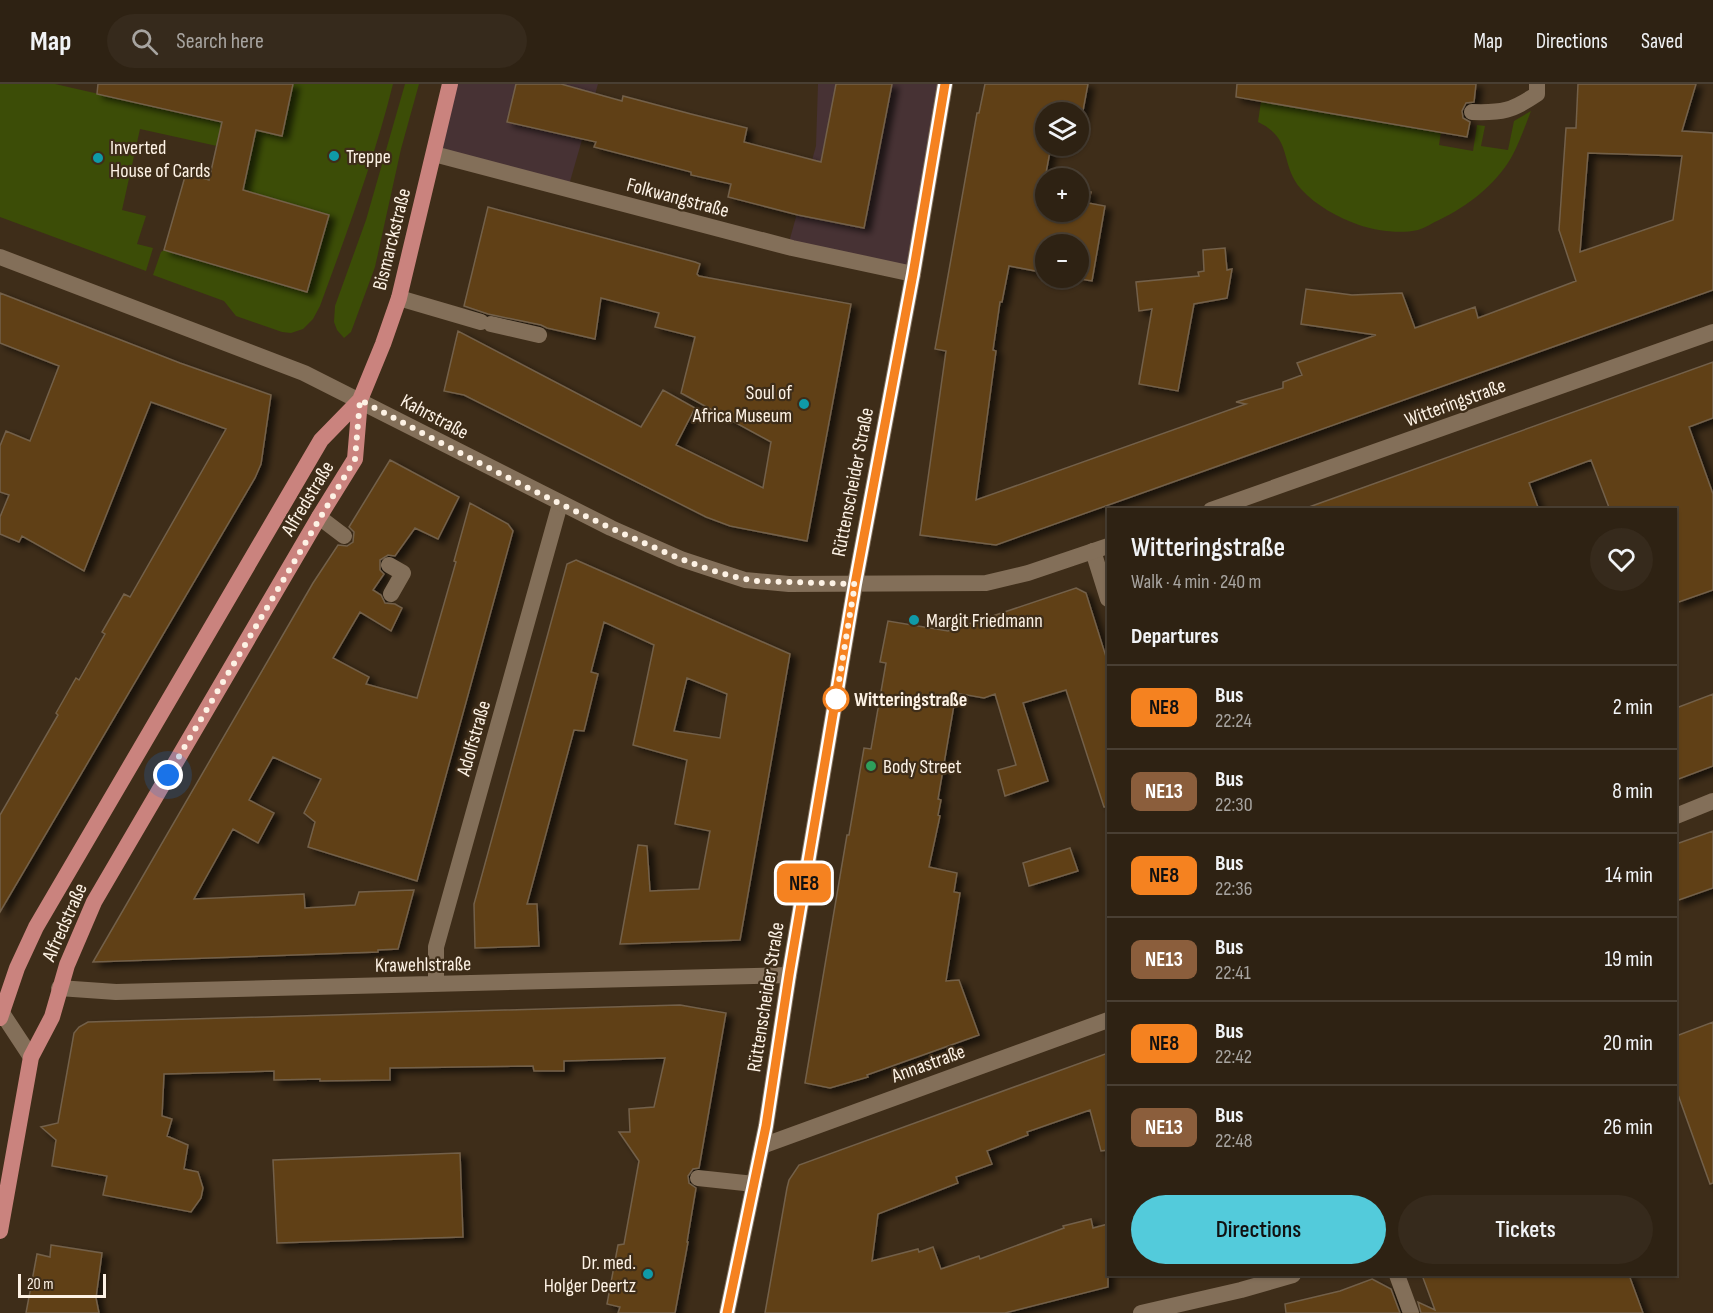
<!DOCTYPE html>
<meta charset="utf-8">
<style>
body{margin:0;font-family:"Sofia Sans Condensed",sans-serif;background:#362a1c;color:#f1f3f6;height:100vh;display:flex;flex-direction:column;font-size:22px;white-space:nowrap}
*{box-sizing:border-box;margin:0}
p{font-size:20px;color:#a7a4a0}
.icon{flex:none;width:33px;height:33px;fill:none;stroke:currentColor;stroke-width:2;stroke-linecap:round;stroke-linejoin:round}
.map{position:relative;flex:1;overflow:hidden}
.sheet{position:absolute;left:1107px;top:424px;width:570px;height:768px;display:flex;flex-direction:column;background:#2e2213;border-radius:0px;box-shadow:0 2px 4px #0004,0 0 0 2px #493f33}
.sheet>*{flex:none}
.badge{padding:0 12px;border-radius:9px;font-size:21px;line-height:39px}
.tools{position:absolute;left:1035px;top:18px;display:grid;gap:12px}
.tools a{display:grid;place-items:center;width:54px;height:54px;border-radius:50%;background:#2e2213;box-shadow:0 2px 4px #0004,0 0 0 2px #493f33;font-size:30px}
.scale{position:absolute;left:18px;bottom:15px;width:88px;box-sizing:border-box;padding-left:6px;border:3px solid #fdf2e5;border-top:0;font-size:16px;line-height:21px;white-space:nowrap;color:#fdf2e5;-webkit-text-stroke:4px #3e2d19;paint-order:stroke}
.you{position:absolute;width:30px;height:30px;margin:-15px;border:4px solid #fff;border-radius:50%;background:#1a73e8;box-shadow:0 0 0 9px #1a73e833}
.map>.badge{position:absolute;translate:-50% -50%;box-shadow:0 0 0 3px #fff}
h2{padding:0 24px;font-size:22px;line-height:54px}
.round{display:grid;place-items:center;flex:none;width:63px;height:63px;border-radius:32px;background:#362a1c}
.headline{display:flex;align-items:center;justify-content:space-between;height:102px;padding:0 24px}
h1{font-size:28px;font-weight:600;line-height:45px}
.cta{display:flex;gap:12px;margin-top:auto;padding:12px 24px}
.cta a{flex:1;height:69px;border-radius:36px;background:#53cbdb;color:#111;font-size:24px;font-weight:600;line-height:69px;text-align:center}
.cta a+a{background:#362a1c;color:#f1f3f6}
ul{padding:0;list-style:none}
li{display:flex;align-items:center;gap:18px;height:84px;padding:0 24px;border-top:2px solid #493f33}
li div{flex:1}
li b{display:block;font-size:22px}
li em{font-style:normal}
li .badge{min-width:66px;font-weight:700;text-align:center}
header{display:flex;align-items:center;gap:36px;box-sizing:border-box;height:84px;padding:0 30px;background:#2e2213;border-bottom:2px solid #493f33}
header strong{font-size:28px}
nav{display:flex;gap:33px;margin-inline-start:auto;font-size:21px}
.search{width:420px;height:54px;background:#362a1c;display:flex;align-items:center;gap:15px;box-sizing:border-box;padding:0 21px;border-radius:33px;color:#a7a4a0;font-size:22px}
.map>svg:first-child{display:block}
.commercial{fill:#473234}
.green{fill:#3c4d07}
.building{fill:#604014;stroke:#73604a;stroke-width:1.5;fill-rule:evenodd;filter:url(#shadow)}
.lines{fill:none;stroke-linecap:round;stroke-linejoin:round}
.service{stroke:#836f59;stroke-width:16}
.minor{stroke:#836f59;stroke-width:16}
.tertiary{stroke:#836f59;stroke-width:16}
.primary{stroke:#ca837e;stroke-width:16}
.line-casing{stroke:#fff;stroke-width:14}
.line{stroke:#f58220;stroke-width:9}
.walk{stroke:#fdf2e5;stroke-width:6;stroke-dasharray:0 10.8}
.culture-dot{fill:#0f9aa8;stroke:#3e2d19;stroke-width:2}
.stop-dot{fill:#fff;stroke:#f58220;stroke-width:3}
.leisure-dot{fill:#2e9e5b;stroke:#3e2d19;stroke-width:2}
.labels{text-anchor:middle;stroke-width:4.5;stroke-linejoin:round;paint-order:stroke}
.poi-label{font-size:20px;fill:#fdf2e5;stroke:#3e2d19;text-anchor:start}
.street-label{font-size:20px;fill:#fdf2e5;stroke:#3e2d19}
.stop-label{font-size:20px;font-weight:bold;fill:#fdf2e5;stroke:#3e2d19;text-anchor:start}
</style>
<header>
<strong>Map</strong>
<div class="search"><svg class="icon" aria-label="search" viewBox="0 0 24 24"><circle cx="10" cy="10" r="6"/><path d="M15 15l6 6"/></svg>Search here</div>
<nav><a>Map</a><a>Directions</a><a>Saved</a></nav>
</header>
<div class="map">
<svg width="1713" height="1229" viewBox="0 0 1713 1229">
<defs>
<filter id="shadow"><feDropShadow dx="6" dy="4" stdDeviation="3" flood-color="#0009"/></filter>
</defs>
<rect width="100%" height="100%" fill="#3e2d19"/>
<!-- commercial -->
<path class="commercial" d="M455 0H598L569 101 440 66Z
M818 0H941L911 185 789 158 816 62Z"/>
<!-- green -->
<path class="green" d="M0 0H55L222 38 217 62 140 45 122 126 146 132 137 160 153 164 146 187 0 133Z
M293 0H393C374 76 347 148 320 222L313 235 303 245 291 249 282 248 236 232 224 217 153 191 161 168 164 166 307 207 329 131 243 106 256 46 282 52Z
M405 0H419L401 65 375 183 351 248 344 254 337 246 334 238 335 222 366 136Z
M1261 17 1441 48 1439 61 1473 67 1477 41 1485 42 1481 62 1508 66 1514 37 1531 27C1525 42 1519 60 1511 74 1494 102 1468 122 1439 136 1432 139 1425 144 1418 146 1400 150 1377 147 1359 141 1339 134 1315 121 1301 105 1279 80 1294 55 1258 38Z"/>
<!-- building -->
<path class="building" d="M98 0H293L282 52 256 46 243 106 329 131 307 208 164 166 186 89 209 96 222 38 97 10Z
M516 0H561L622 17 623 12 691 30 747 44 744 58 821 78 836 0H892L864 144 798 131 728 113 731 100 691 91V88L594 63 596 58 507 38Z
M985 0H1088L1079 48 1078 28H1046V62H1051L1046 89 1059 91V94H1046V128H1078V105L1091 108 1088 119 1105 122 1092 197 1074 194H1078V160H1046V189L1009 182 1002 218H1000L993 266 996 267 976 416 1246 320 1236 318 1283 304V298L1302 291 1297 279 1376 251 1301 240 1306 205 1352 211 1402 209 1415 244 1475 223 1478 234 1576 197 1559 146 1566 44H1576L1578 0H1696L1682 47 1713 49V206L996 461 920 451 946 267 935 265 977 29H979ZM1588 69 1682 72 1673 136 1580 168Z
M1237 0H1476L1474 18 1466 19 1462 27 1463 34 1470 38 1467 53 1236 13Z
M488 123 695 178 700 180 697 190 699 192 851 220 807 457 730 442 706 433 464 311 444 307 458 247 641 343 663 306 695 324 676 361 763 404 771 358 681 309 695 253 655 243 659 229 601 214 595 255 547 244 541 241 488 230 464 222Z
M1225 164 1227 186 1232 185 1227 214 1194 220 1178 307 1139 300 1152 225 1139 227 1136 198 1199 192 1198 188 1204 187 1203 166Z
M0 209 180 279 271 311 261 380 255 394 0 828V731L58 631 56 629 76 594 79 596 105 550 102 548 124 510 130 513 226 345 151 318 84 487 22 452 19 458 0 450V433L9 411 0 408V362L6 347 30 357 59 282 0 259Z
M1713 278V334L1689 343 1713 410V506L1676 519V426H1610L1591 376 1529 399 1539 426H1310L1309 423Z
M390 376 459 413 438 455 415 444 395 472 388 471 380 476V486L384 490 373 506 381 511 385 519 395 520 402 524 391 547 360 528 333 574 369 593 366 600 417 614 456 478 454 477 470 419 508 440 513 447 417 797 308 763 315 738 304 729 321 695 273 673 249 716 274 729 258 759 233 745 194 815 304 810 305 824 355 821 359 808 414 806 398 865 378 866V868L93 878 313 499 338 461 347 462 353 458 354 448 349 443Z
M576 476 790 570 740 856 620 860 638 761 647 762 650 807 699 805 710 747 675 740 687 676 633 661 654 561 604 538 591 588 598 590 584 647 574 646 527 820H537L539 862 475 864 474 820 567 480ZM687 594 727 610 720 654 674 647Z
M1076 504 1086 509 1108 579V723H1104L1066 606 1023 619 1048 697 1005 712 998 686 1016 681 995 610 984 614 956 609 938 715 941 716 938 731 940 732 929 783 957 789 954 808 960 809 946 897 959 896 979 951 867 991 868 993 830 1004 805 999 847 751H849L864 664 871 665 886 579 880 578 888 537 948 547Z
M1713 610V682L1676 696V624Z
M1713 747V804L1676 817V760Z
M1070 764 1078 787 1029 802 1023 779Z
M680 921 726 929 699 1084 693 1085 688 1092 689 1099 696 1104 687 1158H688L675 1229H618L620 1223 607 1220 618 1161 624 1160 639 1077 619 1048H630L629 1025 654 1023 665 974 564 977V987H534L533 982 390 984V996L320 997V995L274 996V987L164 990 162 1032 172 1035 167 1052 188 1061 184 1085 198 1088 203 1104 201 1114 191 1128 103 1111 107 1092 52 1082 56 1056 41 1043 58 1039 74 949 79 943 88 938Z
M1713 938V1099L1710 1100 1676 1005V952Z
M1108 969V1066L1101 1067 1090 1026 1027 1048 1028 1051 987 1067 992 1080 956 1093 958 1099 878 1130 872 1177 918 1165 919 1168 933 1163 941 1185 979 1172 980 1175 1064 1144 1063 1142 1091 1135 1093 1144 1108 1140V1203L1005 1229H765L787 1104 789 1096 799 1081Z
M460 1069 463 1153 277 1159 273 1076Z
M51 1161 102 1169 96 1214 99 1229H26L37 1170 50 1173Z
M1422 1191H1629L1643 1229H1421L1418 1218 1435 1226Z
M1372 1195 1391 1205 1400 1229H1286L1285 1220 1340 1207Z"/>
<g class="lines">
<!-- service -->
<path class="service" d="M1472 28C1502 29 1512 27 1537 10V0
M399 214 481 238
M491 240 539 251
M319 433 344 452
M389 481 403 489 391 510
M698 1094 754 1100"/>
<!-- minor -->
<path class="minor" d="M434 70 792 164 913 190
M1093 467 1108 515
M1676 732 1713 717
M436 900V863L560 420
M59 904 116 908 789 891
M0 926 31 973
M762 1062 1108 936
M1397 1191 1411 1229
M1141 1229 1241 1206 1293 1191"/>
<!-- tertiary -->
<path class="tertiary" d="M0 173 304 289 611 444 681 475 745 496 789 500 986 499 1028 489 1108 462
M1211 426 1713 248
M727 1229 766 1042 789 891 855 500 913 190 945 0"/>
<!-- primary -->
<path class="primary" d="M0 934 17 884 36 843 321 356 360 316
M0 1147 31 973 52 933 67 881 94 818 319 433 355 375 360 316 383 260 399 214 450 0"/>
</g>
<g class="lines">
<defs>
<path id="line" d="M727 1229 766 1042 789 891 855 500 913 190 945 0"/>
</defs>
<!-- line casing -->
<use href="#line" class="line-casing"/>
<!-- line -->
<use href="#line" class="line"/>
<!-- walk -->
<path class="walk" d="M168 691 355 375 360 316C447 362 534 409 624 450 667 469 710 490 757 497L855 500 836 615"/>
</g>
<!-- markers -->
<g class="culture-dot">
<circle cx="334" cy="72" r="6"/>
<circle cx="98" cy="74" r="6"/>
<circle cx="804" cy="320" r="6"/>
<circle cx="914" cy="536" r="6"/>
<circle cx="648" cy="1190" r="6"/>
</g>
<circle class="stop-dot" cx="836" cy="615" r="12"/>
<circle class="leisure-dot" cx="871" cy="682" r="6"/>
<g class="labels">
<!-- poi labels -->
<g class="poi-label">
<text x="110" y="70">Inverted<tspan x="110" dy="23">House of Cards</tspan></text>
<text x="346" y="79">Treppe</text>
<text x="792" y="315" text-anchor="end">Soul of<tspan x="792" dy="23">Africa Museum</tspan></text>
<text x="926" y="543">Margit Friedmann</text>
<text x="883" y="689">Body Street</text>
<text x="636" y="1185" text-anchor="end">Dr. med.<tspan x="636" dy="23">Holger Deertz</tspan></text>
</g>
<!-- street labels -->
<g class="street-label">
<text transform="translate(678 113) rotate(15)" y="7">Folkwangstraße</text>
<text transform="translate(391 155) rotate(-76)" y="7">Bismarckstraße</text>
<text transform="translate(1455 318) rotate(-20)" y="7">Witteringstraße</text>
<text transform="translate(435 332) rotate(28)" y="7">Kahrstraße</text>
<text transform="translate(852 398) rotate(-79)" y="7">Rüttenscheider Straße</text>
<text transform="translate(307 414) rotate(-59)" y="7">Alfredstraße</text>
<text transform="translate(473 654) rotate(-74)" y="7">Adolfstraße</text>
<text transform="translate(64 838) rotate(-66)" y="7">Alfredstraße</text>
<text transform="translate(423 880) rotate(-1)" y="7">Krawehlstraße</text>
<text transform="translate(765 913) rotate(-81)" y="7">Rüttenscheider Straße</text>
<text transform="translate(928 979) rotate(-20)" y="7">Annastraße</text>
</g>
<!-- stop labels -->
<g class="stop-label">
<text x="854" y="622">Witteringstraße</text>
</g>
</g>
</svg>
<div class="tools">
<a><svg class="icon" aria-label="layers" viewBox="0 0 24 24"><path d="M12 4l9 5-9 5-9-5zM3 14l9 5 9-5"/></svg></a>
<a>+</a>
<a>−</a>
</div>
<div class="scale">20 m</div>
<div class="you" style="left:168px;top:691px"></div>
<b class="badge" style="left:804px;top:799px;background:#f58220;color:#111">NE8</b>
<section class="sheet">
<div class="headline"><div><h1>Witteringstraße</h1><p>Walk · 4 min · 240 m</p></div><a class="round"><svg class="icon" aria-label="heart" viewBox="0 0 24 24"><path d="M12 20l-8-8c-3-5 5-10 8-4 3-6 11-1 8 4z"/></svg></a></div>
<h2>Departures</h2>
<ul>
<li><span class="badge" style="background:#f58220;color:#111">NE8</span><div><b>Bus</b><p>22:24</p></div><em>2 min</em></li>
<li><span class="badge" style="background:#8b5e3c;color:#fff">NE13</span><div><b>Bus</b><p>22:30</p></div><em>8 min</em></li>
<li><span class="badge" style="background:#f58220;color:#111">NE8</span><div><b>Bus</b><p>22:36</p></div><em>14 min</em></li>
<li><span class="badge" style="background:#8b5e3c;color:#fff">NE13</span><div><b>Bus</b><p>22:41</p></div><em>19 min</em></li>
<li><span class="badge" style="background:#f58220;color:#111">NE8</span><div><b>Bus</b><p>22:42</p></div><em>20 min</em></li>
<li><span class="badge" style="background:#8b5e3c;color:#fff">NE13</span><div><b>Bus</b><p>22:48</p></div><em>26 min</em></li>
</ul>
<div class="cta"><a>Directions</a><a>Tickets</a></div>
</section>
</div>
